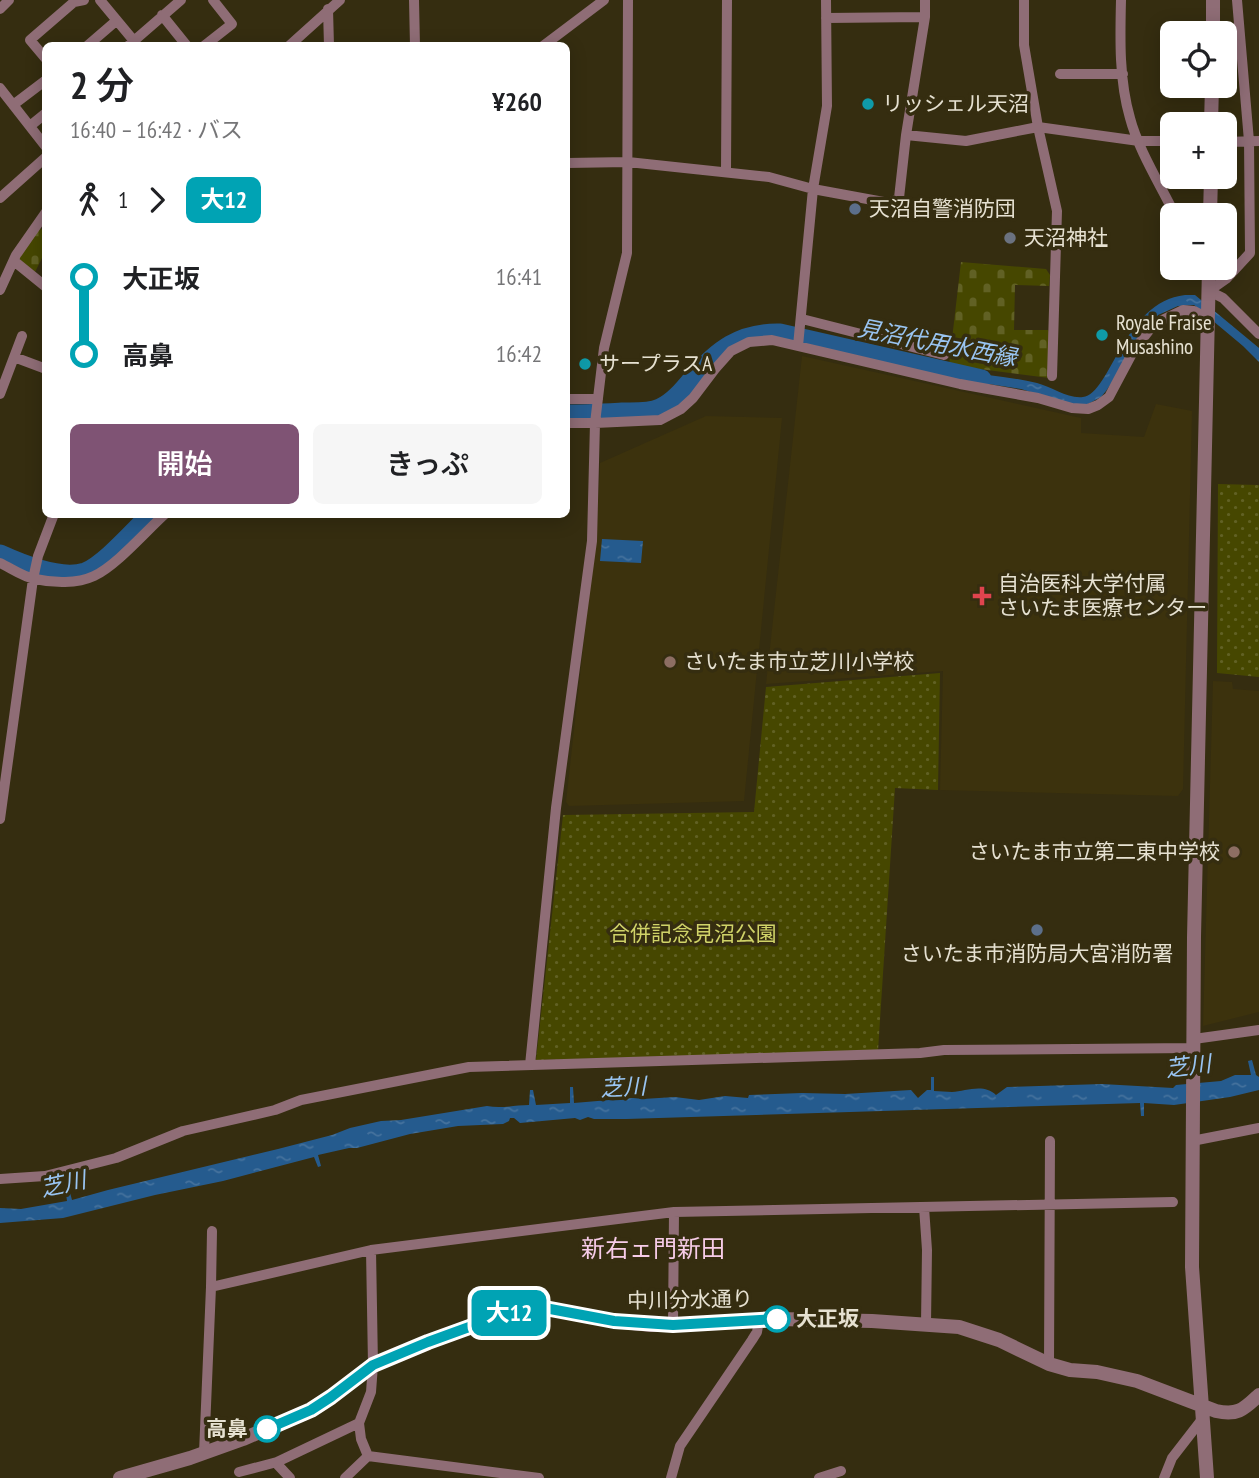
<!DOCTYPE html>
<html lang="ja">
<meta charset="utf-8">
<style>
body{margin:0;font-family:"PT Sans Narrow","Noto Sans JP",sans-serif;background:#f6f6f6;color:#202124;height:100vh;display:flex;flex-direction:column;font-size:26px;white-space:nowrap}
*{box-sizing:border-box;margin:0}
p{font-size:23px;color:#757577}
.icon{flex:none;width:38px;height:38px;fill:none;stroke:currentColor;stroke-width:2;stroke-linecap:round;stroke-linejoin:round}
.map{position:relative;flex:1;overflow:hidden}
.sheet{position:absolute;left:42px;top:42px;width:528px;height:476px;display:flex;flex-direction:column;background:#fff;border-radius:10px;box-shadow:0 4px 18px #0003}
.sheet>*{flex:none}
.badge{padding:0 14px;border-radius:10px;font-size:24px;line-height:46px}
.buttons{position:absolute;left:1160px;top:21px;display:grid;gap:14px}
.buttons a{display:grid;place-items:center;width:77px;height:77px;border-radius:10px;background:#fff;box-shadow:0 4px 18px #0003;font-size:35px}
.map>.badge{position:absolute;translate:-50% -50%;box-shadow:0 0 0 4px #fff}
.legs{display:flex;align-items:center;gap:10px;height:77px;padding:0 28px;font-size:23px}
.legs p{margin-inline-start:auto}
.head{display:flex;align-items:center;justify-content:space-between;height:119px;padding:0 28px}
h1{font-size:38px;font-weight:600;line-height:52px}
.button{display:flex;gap:14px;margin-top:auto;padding:14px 28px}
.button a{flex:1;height:80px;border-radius:10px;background:#7f5374;color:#fff;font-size:28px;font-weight:600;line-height:80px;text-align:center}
.button a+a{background:#f6f6f6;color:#202124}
ul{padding:0 28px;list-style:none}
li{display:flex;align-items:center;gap:24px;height:77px;font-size:26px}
li i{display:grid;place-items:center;width:10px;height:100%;margin:0 9px;background:currentColor}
li i::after{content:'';width:18px;height:18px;margin:-9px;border:5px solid;border-radius:50%;background:#fff}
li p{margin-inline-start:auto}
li:first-child i{background:linear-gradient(#0000 50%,currentColor 0)}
li:last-child i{background:linear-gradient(currentColor 50%,#0000 0)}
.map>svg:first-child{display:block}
.built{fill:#3c320d}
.cemetery{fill:url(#cemetery-stones)}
.park{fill:url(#park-dots)}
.water{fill:url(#water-ripples)}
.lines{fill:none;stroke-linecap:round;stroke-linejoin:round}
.river{stroke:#255b8e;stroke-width:19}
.minor{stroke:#8f6d76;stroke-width:10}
.tertiary{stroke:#8f6d76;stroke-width:14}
.line-1-casing{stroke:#fff;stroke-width:16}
.line-1{stroke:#00a3b4;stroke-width:10}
.culture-dot{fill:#0f9aa8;stroke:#352d10;stroke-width:2.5}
.service-dot{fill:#5c6f8a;stroke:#352d10;stroke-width:2.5}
.worship-dot{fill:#6b7280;stroke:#352d10;stroke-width:2.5}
.health-dot{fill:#e0444e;stroke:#352d10;stroke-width:2.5}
.education-dot{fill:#8d6e63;stroke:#352d10;stroke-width:2.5}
.stop-1-dot{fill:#fff;stroke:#00a3b4;stroke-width:3.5}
.labels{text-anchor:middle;stroke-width:7;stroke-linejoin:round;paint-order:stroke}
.poi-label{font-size:21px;fill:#e6e1d1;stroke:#352d10;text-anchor:start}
.park-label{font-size:21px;fill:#d0d368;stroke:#352d10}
.street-label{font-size:21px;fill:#e6e1d1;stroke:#352d10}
.stop-label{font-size:21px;font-weight:bold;fill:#e6e1d1;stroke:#352d10;text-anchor:start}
.water-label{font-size:23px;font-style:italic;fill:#99c4f1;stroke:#352d10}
.quarter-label{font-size:24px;fill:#f7cce8;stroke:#352d10}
</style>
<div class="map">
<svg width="1259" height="1478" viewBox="0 0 1259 1478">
<defs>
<pattern id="cemetery-stones" width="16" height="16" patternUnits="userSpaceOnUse" patternTransform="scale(1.75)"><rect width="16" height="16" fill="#464700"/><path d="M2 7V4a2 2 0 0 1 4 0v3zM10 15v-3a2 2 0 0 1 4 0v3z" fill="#616124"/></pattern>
<pattern id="park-dots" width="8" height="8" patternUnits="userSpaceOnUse" patternTransform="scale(1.75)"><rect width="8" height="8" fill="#464700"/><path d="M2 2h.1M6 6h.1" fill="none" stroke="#616124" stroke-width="1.8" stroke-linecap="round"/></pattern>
<pattern id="water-ripples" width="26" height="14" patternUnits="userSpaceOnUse" patternTransform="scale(1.75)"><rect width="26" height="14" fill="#255b8e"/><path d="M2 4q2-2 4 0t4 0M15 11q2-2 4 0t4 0" fill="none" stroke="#45729d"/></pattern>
</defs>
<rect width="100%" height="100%" fill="#352d10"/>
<!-- built -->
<path class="built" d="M802 356 1081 418V433L1144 437 1156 404 1192 411 1183 789 1178 796 940 790 943 671 766 684Z
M706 416 782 418 744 801 569 806 566 802 597 523 600 463Z
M1213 681 1232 682 1233 689 1259 691V1012L1203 1026Z"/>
<!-- cemetery -->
<path class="cemetery" d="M38 228 45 231V252L35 272 18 258Z
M961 262 1046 269 1050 275 1049 286 1015 285 1014 330H1048L1050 333 1049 378 949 365Z"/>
<!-- park -->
<path class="park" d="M1218 484 1259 485V677L1217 673Z
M940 673 938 790 895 788 878 1051 536 1060 563 815 754 812 766 687Z"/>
<!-- water -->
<path class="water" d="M1185 295H1195L1259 348V362L1243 346 1194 305 1178 306 1158 315 1106 391 1101 397 1088 404 1076 406 1021 389 956 379 958 371C984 375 1012 377 1037 383 1052 387 1068 399 1083 397 1111 394 1123 302 1185 295Z
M602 539 643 541 641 563 600 561Z
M1252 1060 1256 1075 1259 1077V1090L1230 1097 1174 1105 1144 1103V1116H1141L1140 1103 626 1119H594L588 1117 580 1120 575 1118 520 1123 514 1118H510L509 1121 503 1124 458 1126 410 1134 357 1148H349L318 1155 321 1166 318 1167 314 1157 223 1181 155 1195 63 1218 0 1223V1208L21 1209 67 1201 65 1186 68 1185 72 1200 108 1190 278 1149 332 1135 350 1128 381 1121 401 1120 487 1106C501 1109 515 1105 529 1105L530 1090H533L536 1105 570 1103V1087H573L574 1103 633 1098 643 1099 675 1097 699 1100 725 1096 748 1098 749 1095 802 1093 845 1094 911 1090 918 1098 927 1090H931V1077H934V1091C940 1091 946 1092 952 1092 966 1091 984 1083 996 1095L1007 1087 1102 1084 1173 1088 1176 1085 1221 1081 1235 1075H1251L1248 1061Z"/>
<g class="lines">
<!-- river -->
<path class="river" d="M567 414C585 414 603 413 622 412 634 412 649 413 660 408 673 402 683 390 692 379 717 350 740 332 780 333L982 379
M0 554C22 564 60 580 85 572 105 564 134 530 151 514"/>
<!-- minor -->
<path class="minor" d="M100 0 134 41
M414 0 415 46
M1024 0V45L1038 127 1057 211 1052 376
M1121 0C1120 39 1119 80 1130 118 1138 149 1161 186 1175 215
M0 9 9 0
M328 9 329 46
M162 15 187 46
M826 18 925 17
M87 46 116 21
M128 46 181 0
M204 46 232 24 213 0
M289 46 340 0
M543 46 604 0
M46 59 30 40 74 2 84 0
M1060 74H1123
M0 88 46 147
M13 105 46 80
M30 126 46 113
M906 135 966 141 1038 127 1139 141H1172
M1225 142 1259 141
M567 163 628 162 769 177 813 189 889 203 899 198 906 135 925 17V0
M726 171 727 0
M0 198 46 157
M14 261 46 287
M0 290 16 255 46 212
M1209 291 1226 279 1250 253 1249 141 1237 0
M1209 291 1223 298 1259 334
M802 319 944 355
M798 346 813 189 827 106 826 0
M14 357 46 369
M0 394 22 336
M567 399H598
M567 423H595L660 420 681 409 693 398 715 369 731 351 749 342 772 340 960 384 1038 398 1072 408 1088 409 1098 405 1109 397 1134 350 1154 324 1183 310 1194 311 1209 319
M0 563C11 568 23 577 35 579 53 583 77 584 94 576 117 565 145 532 165 514
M0 819 33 579 38 556 54 514
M1194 1039 1259 1030
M530 1065 556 808 592 541 595 423 604 348 627 253 628 0
M1192 1141 1259 1128
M0 1179 45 1176 116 1158 183 1131 275 1110 301 1100 469 1067 920 1053 944 1050 1194 1048
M924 1207 927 1250 926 1324
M211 1287 212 1231
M673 1325 674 1212
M1049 1364 1050 1141
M204 1453 211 1287 371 1250 674 1212 1173 1202
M368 1456 539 1478
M276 1463 290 1478
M239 1472 277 1462 359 1423
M345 1478 368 1456 361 1439 359 1423 371 1392 373 1365 371 1250
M671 1478 680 1446 752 1340 757 1332 759 1320
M819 1478 841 1471
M1164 1478 1172 1458 1203 1418"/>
<!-- tertiary -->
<path class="tertiary" d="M1213 33V0
M1211 124 1212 86
M1210 215 1211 177
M120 1478 190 1458 243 1439 311 1410 331 1397 373 1365 428 1342 489 1319 516 1310 532 1307 545 1308 614 1321 651 1325H673L777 1319 872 1321 959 1327 999 1340 1049 1364 1070 1370 1097 1372 1137 1381 1216 1411C1238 1416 1244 1409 1259 1395
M1207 1478 1192 1267 1194 937 1209 268"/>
</g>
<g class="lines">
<defs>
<path id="line-1" d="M267 1429 311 1410 331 1397 373 1365 428 1342 516 1310 532 1307 545 1308 614 1321 673 1325 777 1319"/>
</defs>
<!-- line-1 casing -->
<use href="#line-1" class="line-1-casing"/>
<!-- line-1 -->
<use href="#line-1" class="line-1"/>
</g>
<!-- markers -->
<g class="culture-dot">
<circle cx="868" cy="104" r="7"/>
<circle cx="1102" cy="335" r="7"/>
<circle cx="585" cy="364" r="7"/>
</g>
<g class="service-dot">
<circle cx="855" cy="209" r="7"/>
<circle cx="1037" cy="930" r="7"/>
</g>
<circle class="worship-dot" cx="1010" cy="238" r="7"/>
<path class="health-dot" d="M978.5 585.5h7v7h7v7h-7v7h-7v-7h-7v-7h7z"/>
<g class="education-dot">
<circle cx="670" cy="662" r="7"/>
<circle cx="1234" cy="852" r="7"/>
</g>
<g class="stop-1-dot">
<circle cx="777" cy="1319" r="12"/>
<circle cx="267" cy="1429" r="12"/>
</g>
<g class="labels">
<!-- poi labels -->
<g class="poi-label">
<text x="882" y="111">リッシェル天沼</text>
<text x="869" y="216">天沼自警消防団</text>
<text x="1024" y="245">天沼神社</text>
<text x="1116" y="330">Royale Fraise<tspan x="1116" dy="24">Musashino</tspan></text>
<text x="599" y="371">サープラスA</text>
<text x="998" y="591">自治医科大学付属<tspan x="998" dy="24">さいたま医療センター</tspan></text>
<text x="684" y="669">さいたま市立芝川小学校</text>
<text x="1220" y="859" text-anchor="end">さいたま市立第二東中学校</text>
<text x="1037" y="961" text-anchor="middle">さいたま市消防局大宮消防署</text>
</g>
<!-- park labels -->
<g class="park-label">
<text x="693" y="941">合併記念見沼公園</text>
</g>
<!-- street labels -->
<g class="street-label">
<text transform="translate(690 1300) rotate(-1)" y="7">中川分水通り</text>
</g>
<!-- stop labels -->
<g class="stop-label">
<text x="796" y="1326">大正坂</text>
<text x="248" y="1436" text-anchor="end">高鼻</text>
</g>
<!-- water labels -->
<g class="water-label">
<text transform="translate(937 343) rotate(11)" y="8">見沼代用水西縁</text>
<text transform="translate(1188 1066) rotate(-7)" y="8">芝川</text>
<text transform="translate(623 1087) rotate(-3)" y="8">芝川</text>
<text transform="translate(63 1184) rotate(-12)" y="8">芝川</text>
</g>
<!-- quarter labels -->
<g class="quarter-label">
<text x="653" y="1257">新右ェ門新田</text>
</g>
</g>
</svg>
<div class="buttons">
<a><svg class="icon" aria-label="locate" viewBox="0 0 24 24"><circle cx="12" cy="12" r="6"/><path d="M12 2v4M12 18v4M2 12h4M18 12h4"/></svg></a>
<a>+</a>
<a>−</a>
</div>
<b class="badge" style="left:509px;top:1313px;background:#00a3b4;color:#fff">大12</b>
<section class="sheet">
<div class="head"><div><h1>2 分</h1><p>16:40 – 16:42 · バス</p></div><b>¥260</b></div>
<div class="legs"><svg class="icon" aria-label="walk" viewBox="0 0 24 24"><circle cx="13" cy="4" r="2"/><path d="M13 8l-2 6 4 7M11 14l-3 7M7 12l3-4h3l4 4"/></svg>1<svg class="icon" aria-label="forward" viewBox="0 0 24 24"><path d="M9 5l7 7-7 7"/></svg><b class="badge" style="background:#00a3b4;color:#fff">大12</b></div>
<ul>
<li><i style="color:#00a3b4"></i><b>大正坂</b><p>16:41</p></li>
<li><i style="color:#00a3b4"></i><b>高鼻</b><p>16:42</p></li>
</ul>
<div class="button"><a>開始</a><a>きっぷ</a></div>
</section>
</div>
